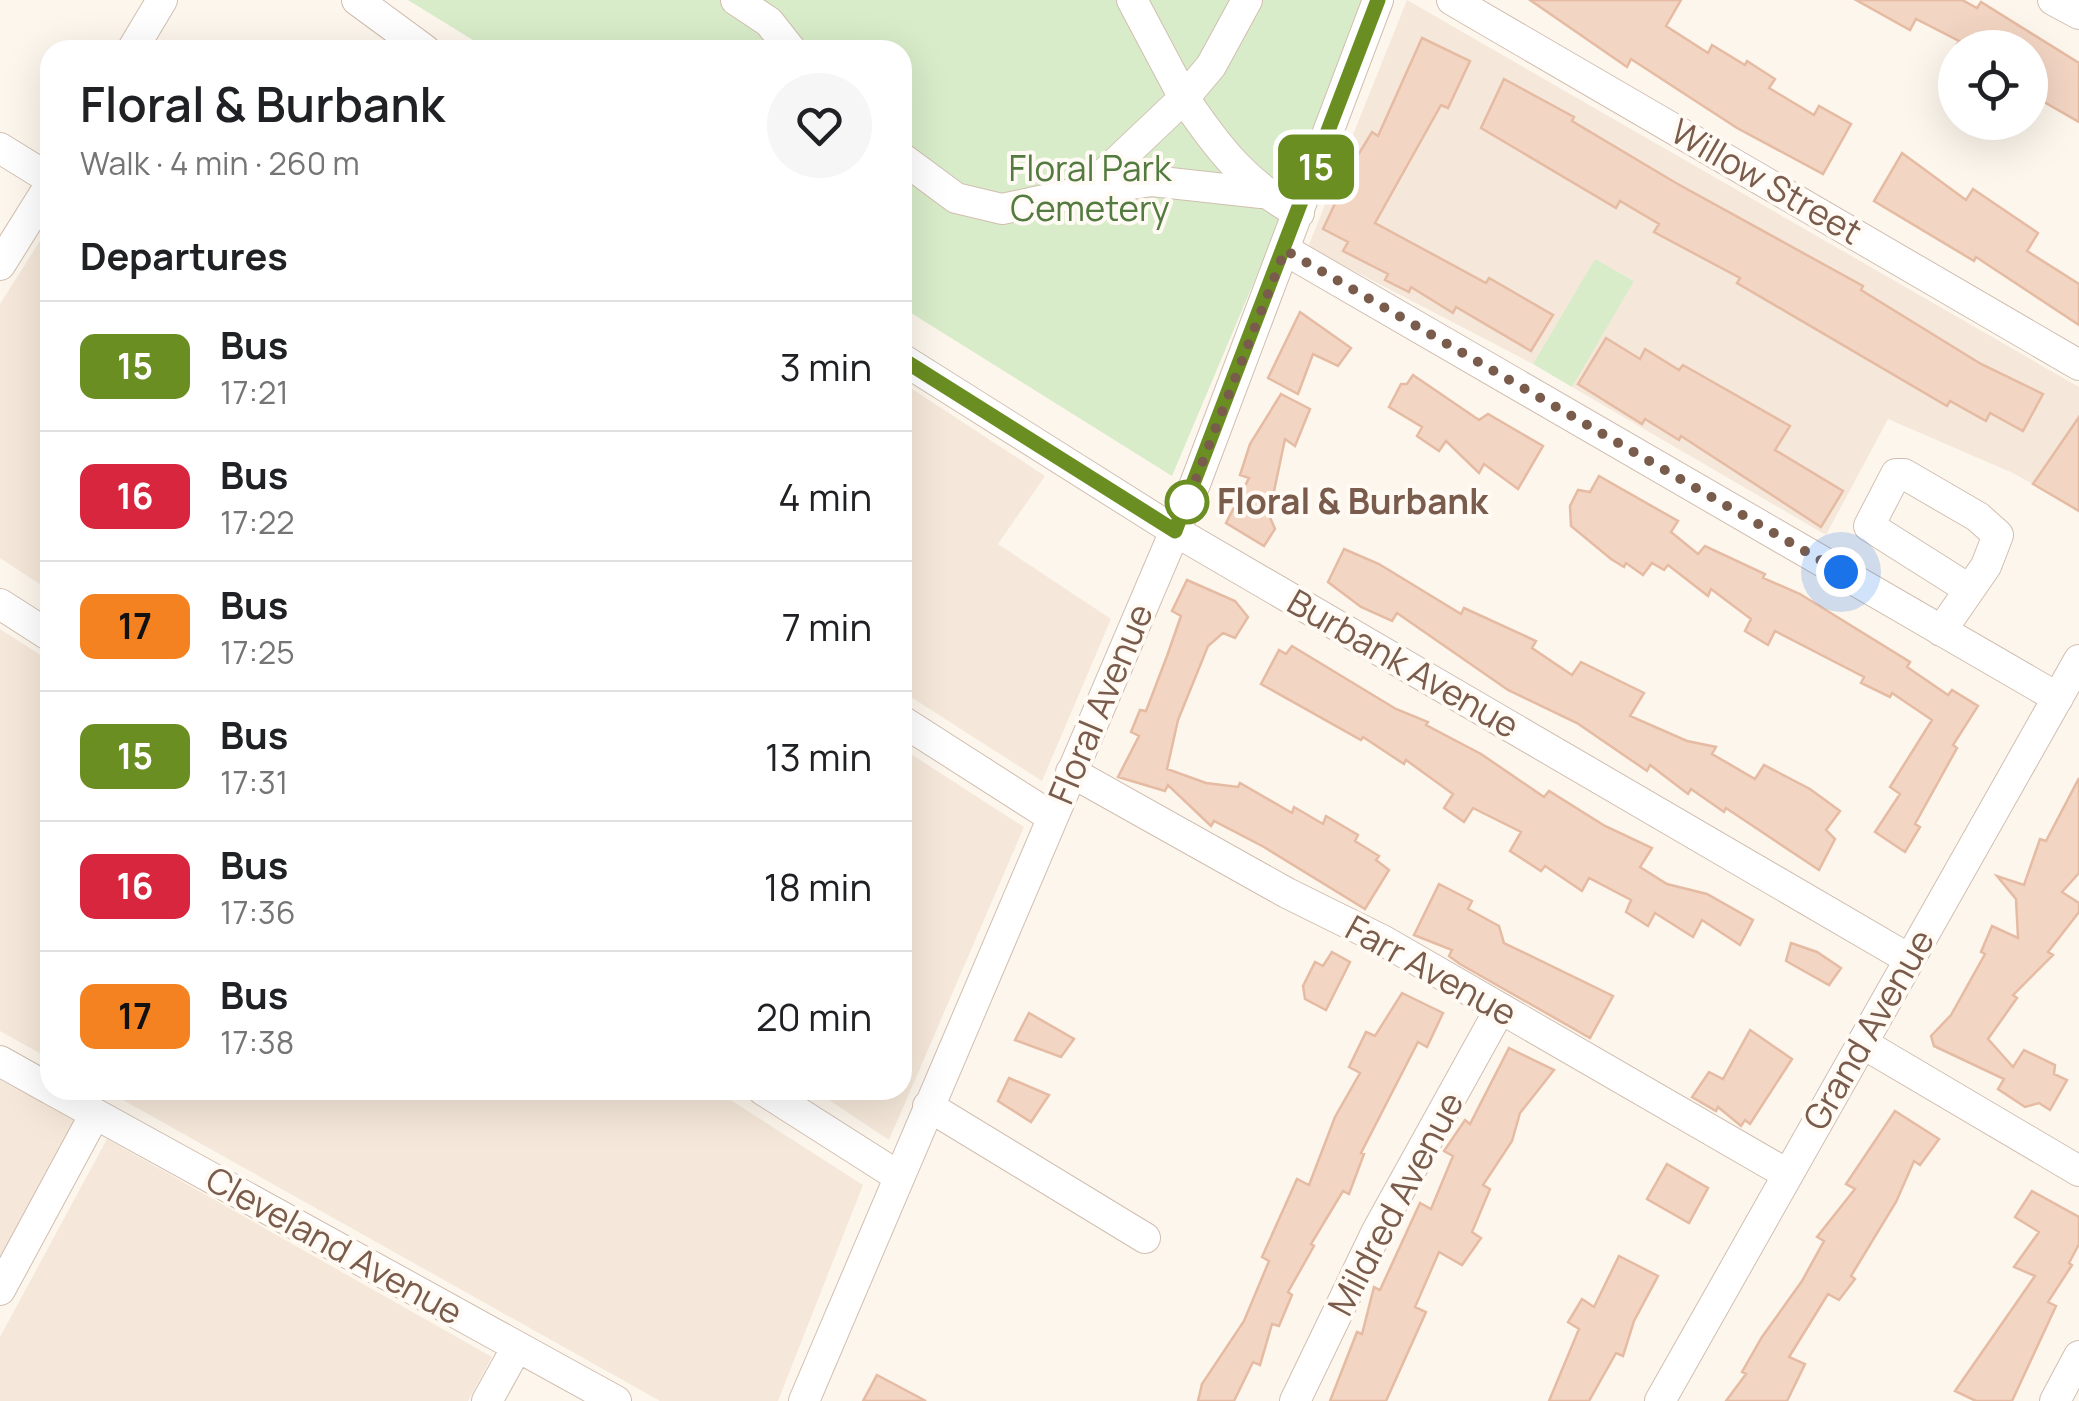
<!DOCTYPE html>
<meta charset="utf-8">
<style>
body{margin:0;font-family:Manrope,sans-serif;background:#f6f6f6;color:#202124;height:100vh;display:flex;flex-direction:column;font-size:38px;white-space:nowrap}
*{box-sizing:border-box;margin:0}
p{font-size:32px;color:#757577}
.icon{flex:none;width:55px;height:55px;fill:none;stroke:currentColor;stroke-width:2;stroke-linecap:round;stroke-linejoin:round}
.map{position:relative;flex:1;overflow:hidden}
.side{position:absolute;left:40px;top:40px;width:872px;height:1060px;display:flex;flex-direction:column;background:#fff;border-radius:30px;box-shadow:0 10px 40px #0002}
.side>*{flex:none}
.badge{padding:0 20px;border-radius:15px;font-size:35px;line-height:65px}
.tools{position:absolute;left:1938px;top:30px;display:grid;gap:20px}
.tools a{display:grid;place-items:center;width:110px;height:110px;border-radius:50%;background:#fff;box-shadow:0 10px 40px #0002;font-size:50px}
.you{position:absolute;width:50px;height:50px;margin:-25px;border:8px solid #fff;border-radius:50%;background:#1a73e8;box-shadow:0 0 0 15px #1a73e833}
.map>.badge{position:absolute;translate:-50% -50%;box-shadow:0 0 0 5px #fff}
h2{padding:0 40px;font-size:38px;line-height:90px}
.round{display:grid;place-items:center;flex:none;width:105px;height:105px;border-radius:52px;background:#f6f6f6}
.overview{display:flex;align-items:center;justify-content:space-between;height:170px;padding:0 40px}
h1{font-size:48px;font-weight:600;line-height:75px}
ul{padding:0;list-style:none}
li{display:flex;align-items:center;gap:30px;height:130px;padding:0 40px;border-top:2px solid #e0e0e0}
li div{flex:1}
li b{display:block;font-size:38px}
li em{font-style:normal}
li .badge{min-width:110px;font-weight:700;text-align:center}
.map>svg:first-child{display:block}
.residential{fill:#f5e8da}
.green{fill:#d8ecc9}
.building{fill:#f3d5c3;stroke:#e6bba3;stroke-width:2.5}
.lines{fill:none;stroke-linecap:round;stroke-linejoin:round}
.minor-casing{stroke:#d1beb0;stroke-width:32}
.minor{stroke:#fff;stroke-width:30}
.line-casing{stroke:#fff;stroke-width:22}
.line{stroke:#6b8e23;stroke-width:15}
.walk{stroke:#7a5c4d;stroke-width:10;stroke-dasharray:0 18}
.stop-dot{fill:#fff;stroke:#6b8e23;stroke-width:5}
.labels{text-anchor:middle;stroke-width:8;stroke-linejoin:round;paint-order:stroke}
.park-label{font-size:35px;fill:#537a41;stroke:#fffaf3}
.street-label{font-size:35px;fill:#7a5c4d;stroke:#fffaf3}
.stop-label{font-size:35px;font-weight:bold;fill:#7a5c4d;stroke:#fffaf3;text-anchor:start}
</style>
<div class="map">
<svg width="2079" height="1401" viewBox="0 0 2079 1401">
<rect width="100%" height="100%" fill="#fdf6ec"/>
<!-- residential -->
<path class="residential" d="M1407 0 2079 387V511L2015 474 1888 419 1826 535 1572 387 1633 280 1595 260 1533 364 1308 247Z
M50 225V591L0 558V304Z
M903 383 1045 476 998 544 1111 619 1042 781 903 692Z
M0 629 50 661V1059L0 1031Z
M903 749 1024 827 889 1140 814 1090H902Z
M0 1078 75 1119 0 1257Z
M105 1090H715L863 1185 778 1401H660Z
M107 1139 492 1357 468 1401H0V1337Z"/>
<!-- green -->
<path class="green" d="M408 0H1373L1172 476 903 308 902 50H489Z
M1595 259 1634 281 1572 387 1533 364Z"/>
<!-- building -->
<path class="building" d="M1530 0H1681L1666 26 1708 53 1712 45 1745 65 1747 61 1775 79 1769 88 1814 115 1819 106 1851 124 1823 174 1737 128 1631 59 1627 67Z
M1856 0H1962L1977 8 1981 2 2079 63V122L2030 94V48H1955L1959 41 1916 19 1910 30Z
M1422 38 1470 61 1448 108 1441 105 1375 223 1486 283 1489 278 1553 315 1531 351 1456 307 1453 313 1411 287 1409 292 1385 280 1388 274 1343 251 1348 242 1323 229 1358 155 1372 132 1378 136Z
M1504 79 1574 117 1572 121 1676 183 1863 286 1861 290 1981 364 2043 394 2023 431 1990 413 1986 421 1950 401 1947 406 1737 283 1740 278 1654 232 1659 224 1620 201 1616 208 1481 128Z
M1902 153 1966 200 1973 189 2038 233 2027 251 2079 284V325L1976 257 1974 261 1874 201Z
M1300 312 1351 348 1338 366 1313 354 1298 394 1268 378Z
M1606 338 1640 359 1645 349 1679 370 1683 365 1790 426 1775 450 1843 491 1821 527 1681 436 1679 440 1645 419 1642 424 1578 384Z
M1413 375 1479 420 1488 414 1543 446 1518 489 1484 464 1479 473 1446 441 1439 451 1417 436 1422 427 1389 407 1401 384H1407Z
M1281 394 1310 409 1295 446 1285 439 1269 515 1275 529 1264 546 1226 523 1249 478 1240 475 1250 444Z
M2079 417V511L2033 484Z
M1599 476 1678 521 1671 532 1698 554 1705 546 1765 574 1763 578 1800 594 1910 662 1907 667 1948 695 1952 690 1978 706 1953 745 1957 748 1915 824 1920 827 1905 852 1875 832 1900 794 1890 787 1932 720 1892 693 1890 697 1861 683 1864 677 1775 631 1768 645 1745 631 1751 619 1711 589 1708 596 1668 565 1664 570 1652 563 1643 575 1626 563 1624 567 1611 559 1571 526 1570 506 1578 490 1590 492Z
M1344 549 1379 564 1461 614 1464 608 1536 641 1532 648 1572 675 1581 662 1644 693 1630 716 1687 741 1716 747 1712 754 1755 779 1764 765 1810 789 1840 811 1826 830 1835 839 1819 870 1726 808 1724 812 1691 789 1688 794 1650 765 1647 771 1577 723 1508 690 1397 613 1392 621 1361 607 1328 582Z
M1187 580 1235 601 1248 617 1235 638 1223 633 1208 646 1178 720 1167 769 1206 783 1238 787 1240 783 1292 813 1294 807 1323 824 1326 816 1358 835 1355 841 1379 856 1376 860 1389 870 1365 909 1264 847 1214 821 1211 826 1168 785 1165 791 1118 777 1139 736 1131 732 1140 710 1146 711 1167 656 1181 616 1172 611Z
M1292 646 1396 709 1428 722 1426 725 1481 754 1544 797 1549 791 1605 826 1652 848 1640 867 1667 884 1707 894 1753 920 1740 945 1702 920 1693 937 1655 913 1648 926 1626 912 1631 900 1589 878 1582 891 1545 866 1541 871 1510 851 1521 832 1473 808 1464 822 1444 808 1453 794 1406 760 1404 764 1363 737 1361 740 1261 684 1279 650 1286 654Z
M2079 778V873L2062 892 2079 903V912L2048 952 2053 955 2013 995 2017 998 1988 1039 2013 1067 2024 1050 2055 1065 2054 1074 2067 1080 2050 1110 2039 1103 2025 1107 1998 1089 2004 1079 1934 1046 1931 1036 1951 1015 1985 954 1981 952 1992 926 2018 938 2016 899 1997 876 2024 885 2040 839 2046 841Z
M1439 884 1472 901 1468 909 1499 926 1504 943 1613 996 1590 1038 1460 964 1449 956 1452 950 1414 935Z
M1791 943 1817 952 1841 968 1829 985 1786 961Z
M1332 952 1350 962 1326 1010 1305 999 1303 986 1315 962 1323 966Z
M1402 993 1443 1013 1427 1047 1418 1042 1361 1153 1364 1154 1349 1194 1343 1191 1311 1244 1314 1246 1288 1292 1292 1295 1279 1326 1272 1324 1260 1365 1253 1362 1234 1401H1198L1202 1384 1244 1321 1269 1261 1262 1257 1297 1179 1309 1185 1335 1117 1360 1073 1349 1067 1366 1032 1375 1036Z
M1029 1013 1074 1039 1061 1057 1015 1040Z
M1750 1030 1792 1059 1750 1124 1745 1120 1741 1126 1718 1107 1716 1111 1692 1097 1709 1072 1723 1079Z
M1509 1048 1554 1070 1520 1113 1512 1141 1483 1185 1490 1189 1472 1232 1481 1238 1462 1265 1439 1252 1415 1307 1426 1312 1386 1401H1330L1357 1332 1362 1334 1374 1287 1380 1290 1420 1203 1431 1209 1453 1156 1444 1151 1465 1120 1470 1124Z
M1009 1078 1049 1095 1031 1122 998 1101Z
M1895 1111 1939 1139 1920 1165 1914 1161 1896 1202 1851 1276 1855 1279 1839 1300 1828 1294 1789 1357 1805 1364 1787 1401H1726L1746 1374 1742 1372 1762 1337 1802 1281 1824 1241 1817 1237 1855 1189 1846 1184Z
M1667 1164 1708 1188 1689 1223 1647 1199Z
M2032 1191 2079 1217V1244L2069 1263 2072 1265 2048 1302 2056 1306 2012 1401H1976L1955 1391 2035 1276 2014 1267 2039 1232 2015 1217Z
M1619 1256 1658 1276 1634 1321 1623 1356 1616 1353 1589 1401H1549L1579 1329 1568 1322 1582 1299 1594 1307Z
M877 1375 926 1401H863Z"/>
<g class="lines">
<defs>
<path id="minor" d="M357 0 425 50
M736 0 769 22 791 50
M1247 0 1211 66 1184 98C1217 147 1246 185 1299 213
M1452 0 2079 365
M2053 0 2079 14
M132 50 162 0
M0 148 50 179
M902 158 956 198 1002 209 1086 191 1184 98 1132 0
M1086 191 1152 181 1261 193
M1285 250 2058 698
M0 265 50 185
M902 359 1175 531 1909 959
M0 604 50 636
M1941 631 1986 566 1998 535 1978 517 1904 474H1896L1869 526 1967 588
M902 721 1052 817
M1071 772 1287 893 1384 941 1787 1174
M1862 1043 2079 1171
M0 1061 50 1089
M52 1090 616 1401
M763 1090 898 1176
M928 1106 1145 1238
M0 1290 95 1114
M487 1401 517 1347
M804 1401 1195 484 1378 0
M1295 1401 1377 1231 1500 1009
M1660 1401 2079 660
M2055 1401 2079 1356"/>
</defs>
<!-- minor casing -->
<use href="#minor" class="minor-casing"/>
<!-- minor -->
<use href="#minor" class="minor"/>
</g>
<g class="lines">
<defs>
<path id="line" d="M902 359 1175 531 1378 0"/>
</defs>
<!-- line casing -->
<use href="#line" class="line-casing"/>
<!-- line -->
<use href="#line" class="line"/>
<!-- walk -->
<path class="walk" d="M1187 502 1185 507 1285 250 1841 572"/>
</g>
<!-- markers -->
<circle class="stop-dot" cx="1187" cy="502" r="20"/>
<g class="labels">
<!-- park labels -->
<g class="park-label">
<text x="1090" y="181">Floral Park<tspan x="1090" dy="40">Cemetery</tspan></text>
</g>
<!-- street labels -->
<g class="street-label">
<text transform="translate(1766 182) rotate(30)" y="12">Willow Street</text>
<text transform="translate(1403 664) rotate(30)" y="12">Burbank Avenue</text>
<text transform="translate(1101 704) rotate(-67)" y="12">Floral Avenue</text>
<text transform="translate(1431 971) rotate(29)" y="12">Farr Avenue</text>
<text transform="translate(1869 1030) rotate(-60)" y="12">Grand Avenue</text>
<text transform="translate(1396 1204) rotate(-62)" y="12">Mildred Avenue</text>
<text transform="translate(334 1246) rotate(29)" y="12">Cleveland Avenue</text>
</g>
<!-- stop labels -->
<g class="stop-label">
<text x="1217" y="514">Floral &amp; Burbank</text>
</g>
</g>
</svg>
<div class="tools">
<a><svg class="icon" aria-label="locate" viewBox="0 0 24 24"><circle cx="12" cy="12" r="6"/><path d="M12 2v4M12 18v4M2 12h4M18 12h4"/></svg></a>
</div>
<div class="you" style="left:1841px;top:572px"></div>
<b class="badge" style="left:1316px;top:167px;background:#6b8e23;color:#fff">15</b>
<section class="side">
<div class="overview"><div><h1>Floral &amp; Burbank</h1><p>Walk · 4 min · 260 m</p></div><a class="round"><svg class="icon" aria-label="heart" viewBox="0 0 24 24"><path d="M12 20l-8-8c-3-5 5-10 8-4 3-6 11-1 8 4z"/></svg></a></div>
<h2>Departures</h2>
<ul>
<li><span class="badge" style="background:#6b8e23;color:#fff">15</span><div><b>Bus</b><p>17:21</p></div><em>3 min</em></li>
<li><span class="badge" style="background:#d7263d;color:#fff">16</span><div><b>Bus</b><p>17:22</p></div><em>4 min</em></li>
<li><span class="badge" style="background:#f58220;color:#111">17</span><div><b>Bus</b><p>17:25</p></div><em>7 min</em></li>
<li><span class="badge" style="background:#6b8e23;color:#fff">15</span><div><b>Bus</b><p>17:31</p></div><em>13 min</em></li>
<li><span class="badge" style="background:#d7263d;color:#fff">16</span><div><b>Bus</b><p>17:36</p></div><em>18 min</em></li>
<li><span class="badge" style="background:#f58220;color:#111">17</span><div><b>Bus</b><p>17:38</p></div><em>20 min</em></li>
</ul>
</section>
</div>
